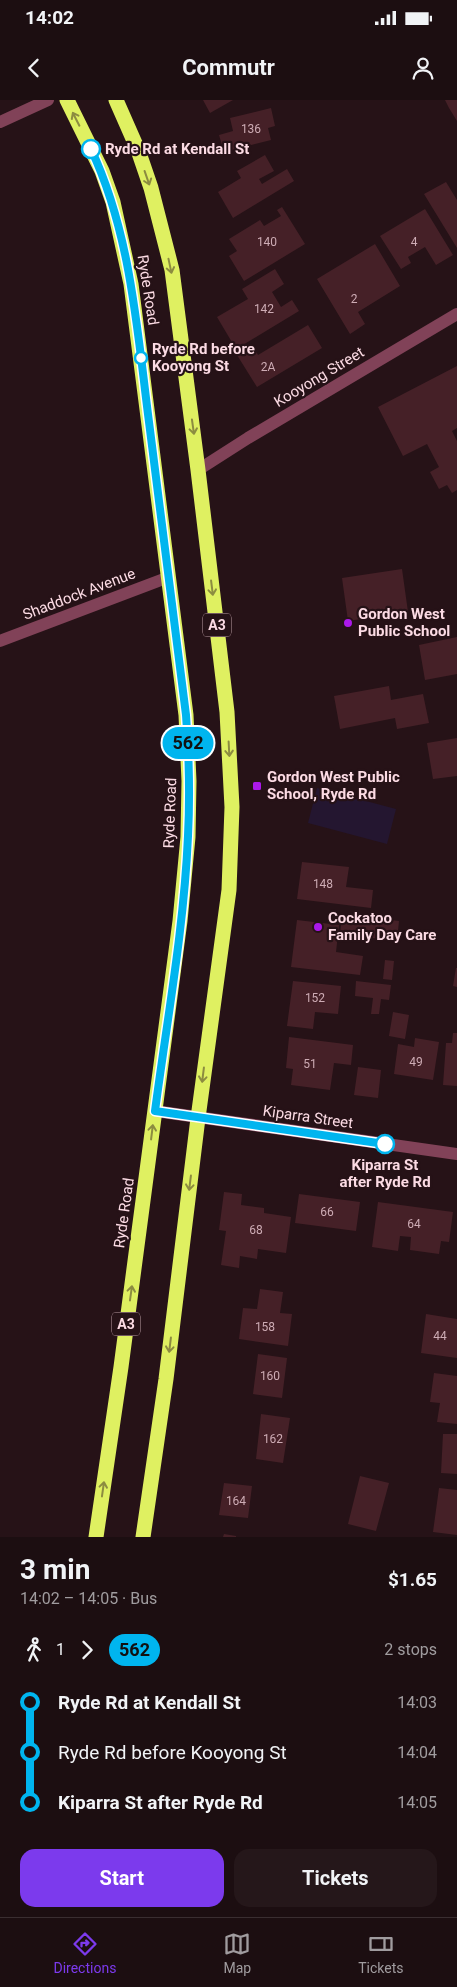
<!DOCTYPE html>
<meta charset="utf-8">
<style>
body{margin:0;font-family:Roboto,sans-serif;background:#25171a;color:#f1f3f6;height:100vh;display:flex;flex-direction:column;font-size:19px;white-space:nowrap}
*{box-sizing:border-box;margin:0}
p{font-size:16px;color:#a09c9f}
.icon{flex:none;width:28px;height:28px;fill:none;stroke:currentColor;stroke-width:2;stroke-linecap:round;stroke-linejoin:round}
.map{position:relative;height:1437px;overflow:hidden}
.panel{display:flex;flex-direction:column;background:#1c0e11;flex:1}
.panel>*{flex:none}
.badge{padding:0 10px;border-radius:16px;font-size:18px;line-height:32px}
.map>.badge{position:absolute;translate:-50% -50%;box-shadow:0 0 0 2px #fff}
.legs{display:flex;align-items:center;gap:8px;height:55px;padding:0 20px;font-size:16px}
.legs p{margin-inline-start:auto}
.head{display:flex;align-items:center;justify-content:space-between;height:85px;padding:0 20px}
h1{font-size:28px;font-weight:700;line-height:38px}
.cta{display:flex;gap:10px;margin-top:auto;padding:10px 20px}
.cta a{flex:1;height:58px;border-radius:15px;background:#7c3aed;color:#fff;font-size:20px;font-weight:700;line-height:58px;text-align:center}
.cta a+a{background:#25171a;color:#f1f3f6}
ul{padding:0 20px;list-style:none}
li{display:flex;align-items:center;gap:18px;height:50px;font-size:19px}
li i{display:grid;place-items:center;width:8px;height:100%;margin:0 6px;background:currentColor}
li i::after{content:'';width:12px;height:12px;margin:-6px;border:4px solid;border-radius:50%;background:#1c0e11}
li p{margin-inline-start:auto}
li:first-child i{background:linear-gradient(#0000 50%,currentColor 0)}
li:last-child i{background:linear-gradient(currentColor 50%,#0000 0)}
.status{display:flex;justify-content:space-between;align-items:center;height:35px;padding:0 25px;background:#1c0e11;direction:ltr}
.status svg{height:14px;fill:currentColor}
header{display:flex;justify-content:space-between;align-items:center;height:65px;padding:0 20px;background:#1c0e11;font-size:22px;font-weight:700}
.menu{display:flex;justify-content:space-around;align-items:center;height:70px;border-top:1px solid #3a2e31;background:#1c0e11;font-size:14px;color:#a09c9f}
.menu a{display:grid;justify-items:center;gap:2px}
.menu .on{color:#7c3aed}
.map>svg:first-child{display:block}
.green{fill:#241630}
.building{fill:#452027}
.lines{fill:none;stroke-linecap:round;stroke-linejoin:round}
.minor{stroke:#814258;stroke-width:12}
.highway{stroke:#dff061;stroke-width:15}
.oneway{stroke:#8c8c40}
.line-1-casing{stroke:#fff;stroke-width:11}
.line-1{stroke:#00b5ef;stroke-width:8}
.stop-1-dot{fill:#fff;stroke:#00b5ef;stroke-width:2.5}
.poi-dot{fill:#ab19e9;stroke:#261217;stroke-width:2}
.labels{text-anchor:middle;stroke-width:4.5;stroke-linejoin:round;paint-order:stroke}
.number-label{font-size:12px;fill:#ceacb5}
.shield{fill:#261217;stroke:#bc9fa6;stroke-width:1}
.shield-label{font-size:14px;font-weight:bold;fill:#fcdbe4}
.stop-label{font-size:15px;font-weight:bold;fill:#fcdbe4;stroke:#261217;text-anchor:start}
.street-label{font-size:15px;fill:#fcdbe4;stroke:#261217}
.poi-label{font-size:15px;font-weight:bold;fill:#fcdbe4;stroke:#261217;text-anchor:start}
</style>
<div class="status"><b>14:02</b><svg viewBox="0 0 49 12"><path d="M0 12V9h3v3zM5 12V6h3v6zM10 12V3h3v9zM15 12V0h3v12zM26 1h20v11H26zM47 4h2v5h-2z"/></svg></div>
<header><svg class="icon" aria-label="back" viewBox="0 0 24 24"><path d="M15 5l-7 7 7 7"/></svg>Commutr<svg class="icon" aria-label="person" viewBox="0 0 24 24"><circle cx="12" cy="8" r="4"/><path d="M4 21q1-7 8-7t8 7"/></svg></header>
<div class="map">
<svg width="457" height="1437" viewBox="0 0 457 1437">
<rect width="100%" height="100%" fill="#261217"/>
<!-- green -->
<path class="green" d="M317 688 396 709 387 744 308 723Z"/>
<!-- building -->
<path class="building" d="M203 0H233L210 13Z
M445 0H457V21L449 8Z
M271 8 275 26 268 28 271 40 224 52 219 35 233 31 230 18Z
M265 55 274 71 259 79 262 84 287 69 294 81 233 118 218 92 241 78 237 71Z
M446 82 457 100V148L424 94Z
M282 107 305 144 244 181 229 156 237 151 229 139 260 120 264 126 281 116 277 110Z
M425 109 453 155 436 165 425 147 408 157 411 163 401 169 380 136Z
M375 144 400 186 358 212 365 224 350 234 317 179Z
M275 169 284 184 272 192 281 207 292 200 299 211 236 249 217 217 248 199 242 189Z
M308 225 322 248 257 287 237 255 253 246 258 255Z
M457 266V328L452 331 457 341V390L452 393 447 385 439 389 430 372 439 367 427 344 403 356 378 307Z
M402 469 408 512 348 521 342 478Z
M457 537V574L425 580 419 545Z
M389 586 391 600 423 594 429 623 397 629 395 618 340 629 334 596Z
M457 638V676L433 679 427 643Z
M302 762 349 767 346 787 373 790 371 808 297 799Z
M342 814 399 821 397 841 340 834Z
M297 820 339 825 336 852 363 856 360 875 291 867Z
M385 860 394 861 392 880 383 879Z
M456 868H457V887L453 886Z
M293 881 341 886 338 914 315 912 313 929 287 926Z
M356 881 391 885 389 900 381 899 379 914H371L373 898 355 896Z
M393 912 409 915 405 939 389 936Z
M453 933H457V986L443 985 446 943H452Z
M289 937 353 945 351 965 334 963 330 990 291 985 293 969 286 968Z
M415 938 439 942 433 980 394 974 398 944 414 947Z
M358 967 381 970 378 998 354 995Z
M224 1092 242 1094 241 1105 264 1108V1113L291 1117 286 1153 258 1149 257 1159 240 1156 239 1168 221 1165 226 1131 219 1130Z
M299 1094 360 1102 356 1131 295 1123Z
M378 1102 453 1112 449 1142 441 1141 439 1154 410 1150 411 1137 400 1136 398 1151 372 1147Z
M260 1189 283 1192 280 1213 292 1214 288 1246 239 1239 243 1208 257 1209Z
M426 1214 457 1219V1258L421 1253Z
M258 1254 287 1258 282 1298 253 1294Z
M434 1273 457 1276V1324L437 1322 440 1303 430 1302Z
M261 1314 290 1318 283 1363 256 1359Z
M443 1334H457V1374L441 1373Z
M360 1376 389 1383 376 1431 348 1424Z
M224 1383 252 1386 248 1418 219 1415Z
M439 1388 457 1390V1435L433 1432Z
M224 1434 236 1436V1437H223Z"/>
<g class="lines">
<!-- minor -->
<path class="minor" d="M0 22 48 0
M198 370 248 338 457 214
M0 541 169 477
M155 1011 457 1054"/>
<!-- highway -->
<path class="highway" d="M67 0 102 71 113 102 131 184 186 615 189 681 188 737 180 821 121 1267 96 1437
M116 0 138 50 151 88 172 170 198 370 227 612 232 707 229 790 198 1018 166 1279 143 1437"/>
</g>
<!-- one-way arrows -->
<defs><path id="oneway-shaft" d="M-6 0H5M1.5-3L5.5 0L1.5 3" fill="none" stroke-width="1.6" stroke-linecap="round" stroke-linejoin="round" transform="scale(1.25)"/></defs>
<g class="oneway">
<use href="#oneway-shaft" transform="translate(76 19) rotate(-117)"/>
<use href="#oneway-shaft" transform="translate(147 78) rotate(71)"/>
<use href="#oneway-shaft" transform="translate(170 166) rotate(78)"/>
<use href="#oneway-shaft" transform="translate(193 327) rotate(82)"/>
<use href="#oneway-shaft" transform="translate(212 488) rotate(83)"/>
<use href="#oneway-shaft" transform="translate(229 649) rotate(87)"/>
<use href="#oneway-shaft" transform="translate(203 975) rotate(97)"/>
<use href="#oneway-shaft" transform="translate(152 1032) rotate(-83)"/>
<use href="#oneway-shaft" transform="translate(190 1083) rotate(97)"/>
<use href="#oneway-shaft" transform="translate(131 1193) rotate(-82)"/>
<use href="#oneway-shaft" transform="translate(170 1245) rotate(97)"/>
<use href="#oneway-shaft" transform="translate(103 1389) rotate(-82)"/>
</g>
<g class="lines">
<defs>
<path id="line-1" d="M91 49C131 134 137 230 149 322 161 420 174 517 186 615 189 655 190 696 188 736 184 828 167 920 155 1011L385 1044"/>
</defs>
<!-- line-1 casing -->
<use href="#line-1" class="line-1-casing"/>
<!-- line-1 -->
<use href="#line-1" class="line-1"/>
</g>
<!-- markers -->
<g class="stop-1-dot">
<circle cx="91" cy="49" r="9"/>
<circle cx="141" cy="258" r="6"/>
<circle cx="385" cy="1044" r="9"/>
</g>
<g class="poi-dot">
<circle cx="348" cy="523" r="5"/>
<rect x="252" y="681" width="10" height="10" rx="2.5"/>
<circle cx="318" cy="827" r="5"/>
</g>
<g class="labels">
<!-- number labels -->
<g class="number-label">
<text x="251" y="33">136</text>
<text x="267" y="146">140</text>
<text x="414" y="146">4</text>
<text x="354" y="203">2</text>
<text x="264" y="213">142</text>
<text x="268" y="271">2A</text>
<text x="323" y="788">148</text>
<text x="315" y="902">152</text>
<text x="416" y="966">49</text>
<text x="310" y="968">51</text>
<text x="327" y="1116">66</text>
<text x="414" y="1128">64</text>
<text x="256" y="1134">68</text>
<text x="265" y="1231">158</text>
<text x="440" y="1240">44</text>
<text x="270" y="1280">160</text>
<text x="273" y="1343">162</text>
<text x="236" y="1405">164</text>
</g>
<!-- shield labels -->
<g class="shield">
<rect x="203" y="513.5" width="28" height="23" rx="4"/>
<rect x="112" y="1212.5" width="28" height="23" rx="4"/>
</g>
<g class="shield-label">
<text x="217" y="530">A3</text>
<text x="126" y="1229">A3</text>
</g>
<!-- stop labels -->
<g class="stop-label">
<text x="105" y="54">Ryde Rd at Kendall St</text>
<text x="152" y="254">Ryde Rd before<tspan x="152" dy="17">Kooyong St</tspan></text>
<text x="385" y="1070" text-anchor="middle">Kiparra St<tspan x="385" dy="17">after Ryde Rd</tspan></text>
</g>
<!-- street labels -->
<g class="street-label">
<text transform="translate(148 190) rotate(81)" y="5">Ryde Road</text>
<text transform="translate(319 277) rotate(-31)" y="5">Kooyong Street</text>
<text transform="translate(79 494) rotate(-21)" y="5">Shaddock Avenue</text>
<text transform="translate(170 713) rotate(-88)" y="5">Ryde Road</text>
<text transform="translate(308 1017) rotate(8)" y="5">Kiparra Street</text>
<text transform="translate(124 1113) rotate(-82)" y="5">Ryde Road</text>
</g>
<!-- poi labels -->
<g class="poi-label">
<text x="358" y="519">Gordon West<tspan x="358" dy="17">Public School</tspan></text>
<text x="267" y="682">Gordon West Public<tspan x="267" dy="17">School, Ryde Rd</tspan></text>
<text x="328" y="823">Cockatoo<tspan x="328" dy="17">Family Day Care</tspan></text>
</g>
</g>
</svg>
<b class="badge" style="left:188px;top:643px;background:#00b5ef;color:#111">562</b>
</div>
<section class="panel">
<div class="head"><div><h1>3 min</h1><p>14:02 – 14:05 · Bus</p></div><b>$1.65</b></div>
<div class="legs"><svg class="icon" aria-label="walk" viewBox="0 0 24 24"><circle cx="13" cy="4" r="2"/><path d="M13 8l-2 6 4 7M11 14l-3 7M7 12l3-4h3l4 4"/></svg>1<svg class="icon" aria-label="forward" viewBox="0 0 24 24"><path d="M9 5l7 7-7 7"/></svg><b class="badge" style="background:#00b5ef;color:#111">562</b><p>2 stops</p></div>
<ul>
<li><i style="color:#00b5ef"></i><b>Ryde Rd at Kendall St</b><p>14:03</p></li>
<li><i style="color:#00b5ef"></i><span>Ryde Rd before Kooyong St</span><p>14:04</p></li>
<li><i style="color:#00b5ef"></i><b>Kiparra St after Ryde Rd</b><p>14:05</p></li>
</ul>
<div class="cta"><a>Start</a><a>Tickets</a></div>
</section>
<nav class="menu">
<a class="on"><svg class="icon" aria-label="directions" viewBox="0 0 24 24"><path d="M12 3l9 9-9 9-9-9zM9 14v-3h6M13 9l2 2-2 2"/></svg>Directions</a>
<a><svg class="icon" aria-label="map" viewBox="0 0 24 24"><path d="M3 6l6-2 6 2 6-2v14l-6 2-6-2-6 2zM9 4v14M15 6v14"/></svg>Map</a>
<a><svg class="icon" aria-label="tickets" viewBox="0 0 24 24"><path d="M3 7h18v10H3zM15 7v10"/></svg>Tickets</a>
</nav>
